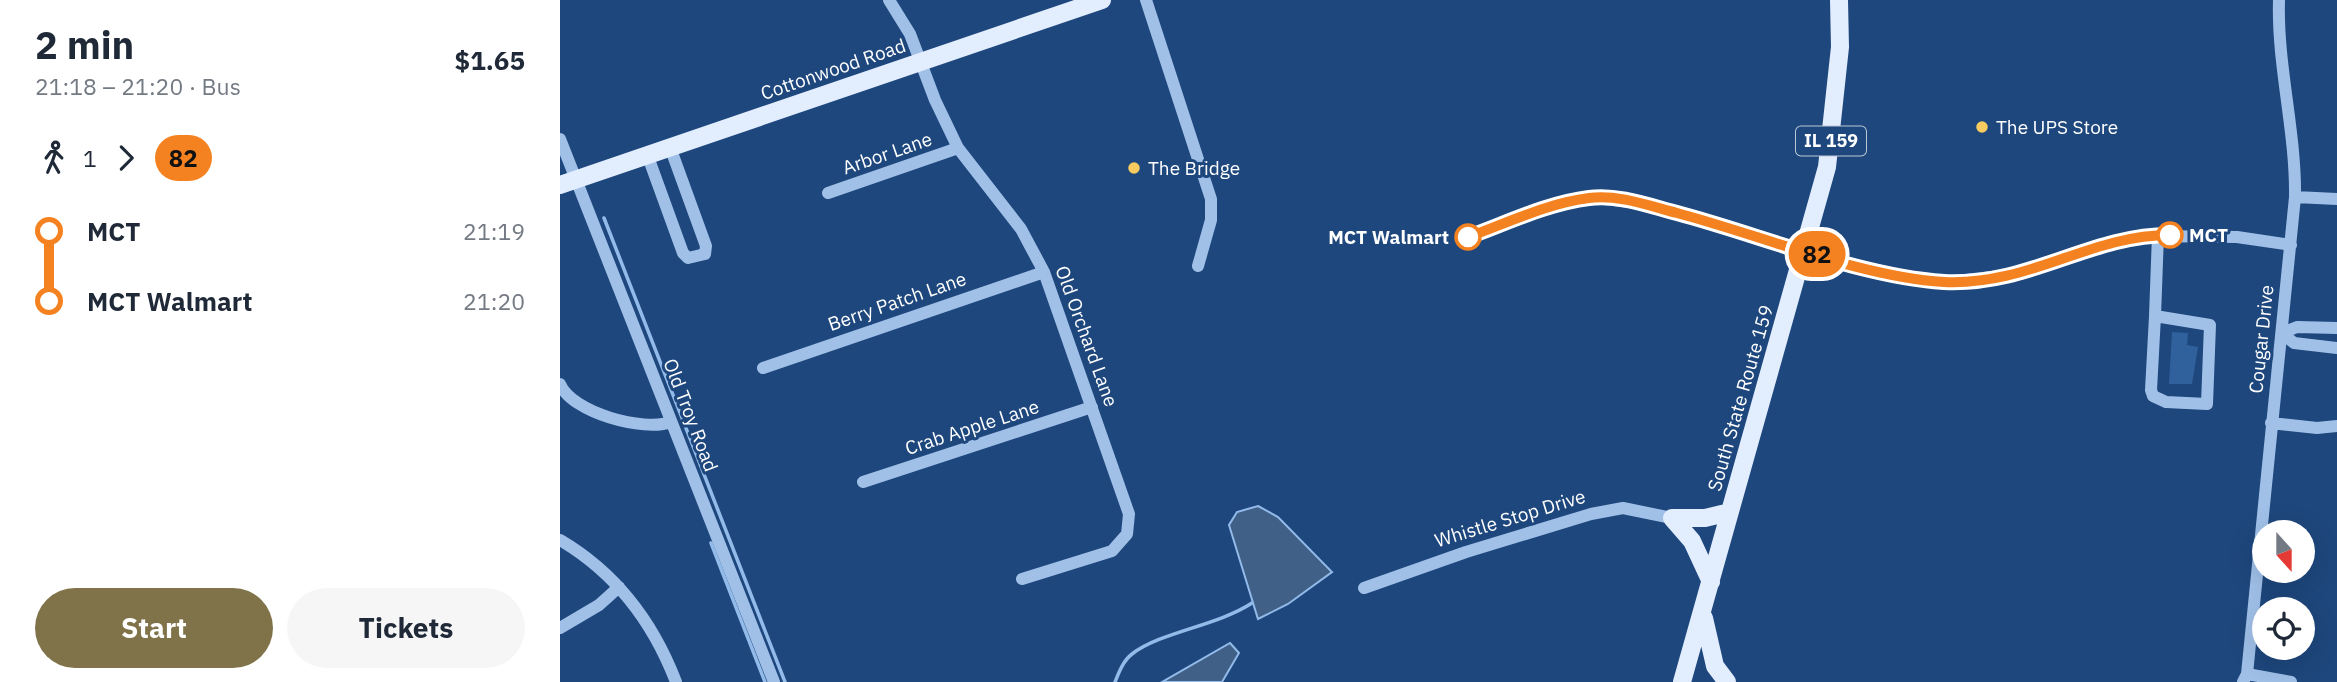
<!DOCTYPE html>
<meta charset="utf-8">
<style>
body{margin:0;font-family:"IBM Plex Sans",sans-serif;background:#f6f6f7;color:#1f2937;height:100vh;display:flex;flex-direction:column;font-size:26px;white-space:nowrap}
*{box-sizing:border-box;margin:0}
p{font-size:23px;color:#747a83}
.icon{flex:none;width:38px;height:38px;fill:none;stroke:currentColor;stroke-width:2;stroke-linecap:round;stroke-linejoin:round}
.map{position:relative;flex:1;overflow:hidden}
.side{display:flex;flex-direction:column;background:#fff;width:560px}
.side>*{flex:none}
.badge{padding:0 14px;border-radius:23px;font-size:24px;line-height:46px}
.needle{width:46px;rotate:159deg}
.controls{position:absolute;left:1692px;top:520px;display:grid;gap:14px}
.controls a{display:grid;place-items:center;width:63px;height:63px;border-radius:50%;background:#fff;box-shadow:0 7px 28px #0002;font-size:35px}
.map>.badge{position:absolute;translate:-50% -50%;box-shadow:0 0 0 4px #fff}
.legs{display:flex;align-items:center;gap:10px;height:77px;padding:0 35px;font-size:23px}
.legs p{margin-inline-start:auto}
.head{display:flex;align-items:center;justify-content:space-between;height:119px;padding:0 35px}
h1{font-size:38px;font-weight:800;line-height:52px}
.button{display:flex;gap:14px;margin-top:auto;padding:14px 35px}
.button a{flex:1;height:80px;border-radius:42px;background:#807249;color:#fff;font-size:28px;font-weight:800;line-height:80px;text-align:center}
.button a+a{background:#f6f6f7;color:#1f2937}
ul{padding:0 35px;list-style:none}
li{display:flex;align-items:center;gap:24px;height:70px;font-size:26px}
li i{display:grid;place-items:center;width:10px;height:100%;margin:0 9px;background:currentColor}
li i::after{content:'';width:18px;height:18px;margin:-9px;border:5px solid;border-radius:50%;background:#fff}
li p{margin-inline-start:auto}
li:first-child i{background:linear-gradient(#0000 50%,currentColor 0)}
li:last-child i{background:linear-gradient(currentColor 50%,#0000 0)}
main{display:flex;flex:1;min-height:0}
.map>svg:first-child{display:block}
.grass{fill:#30619c}
.water{fill:#416088;stroke:#93bbea;stroke-width:2}
.lines{fill:none;stroke-linecap:round;stroke-linejoin:round}
.stream{stroke:#93bbea;stroke-width:3.5}
.minor{stroke:#a0c0e8;stroke-width:12}
.major{stroke:#e2edfe;stroke-width:18}
.line-1-casing{stroke:#fff;stroke-width:16}
.line-1{stroke:#f58220;stroke-width:10}
.poi-dot{fill:#f7cb5f;stroke:#1e477d;stroke-width:2.5}
.stop-1-dot{fill:#fff;stroke:#f58220;stroke-width:3.5}
.labels{text-anchor:middle;stroke-width:6;stroke-linejoin:round;paint-order:stroke}
.shield{fill:#1e477d;stroke:#bcc8d8;stroke-width:2}
.shield-label{font-size:18px;font-weight:bold;fill:#fff}
.street-label{font-size:19px;fill:#fff;stroke:#1e477d}
.poi-label{font-size:19px;fill:#fff;stroke:#1e477d;text-anchor:start}
.stop-label{font-size:19px;font-weight:bold;fill:#fff;stroke:#1e477d;text-anchor:start}
</style>
<main>
<section class="side">
<div class="head"><div><h1>2 min</h1><p>21:18 – 21:20 · Bus</p></div><b>$1.65</b></div>
<div class="legs"><svg class="icon" aria-label="walk" viewBox="0 0 24 24"><circle cx="13" cy="4" r="2"/><path d="M13 8l-2 6 4 7M11 14l-3 7M7 12l3-4h3l4 4"/></svg>1<svg class="icon" aria-label="forward" viewBox="0 0 24 24"><path d="M9 5l7 7-7 7"/></svg><b class="badge" style="background:#f58220;color:#111">82</b></div>
<ul>
<li><i style="color:#f58220"></i><b>MCT</b><p>21:19</p></li>
<li><i style="color:#f58220"></i><b>MCT Walmart</b><p>21:20</p></li>
</ul>
<div class="button"><a>Start</a><a>Tickets</a></div>
</section>
<div class="map">
<svg width="1777" height="682" viewBox="0 0 1777 682">
<rect width="100%" height="100%" fill="#1e477d"/>
<!-- grass -->
<path class="grass" d="M1612 332 1628 333 1627 345 1638 347 1632 384H1609Z"/>
<!-- water -->
<path class="water" d="M698 506 718 517 772 572 728 604 698 619 669 525 677 512Z
M670 643 679 653 662 682H602Z"/>
<g class="lines">
<!-- stream -->
<path class="stream" d="M44 218 225 682
M151 543 205 682
M555 682C559 672 563 661 572 654 600 632 657 626 692 603"/>
<!-- minor -->
<path class="minor" d="M329 0 350 34 375 100 398 148 461 229 484 272 569 514 567 534 552 551 462 579
M586 0 651 199V220L638 266
M0 139 214 682
M87 154 123 253 128 258 145 254 146 246 110 147
M268 193 398 148
M1735 197 1777 199
M908 237 995 205 1030 197 1084 204 1299 266 1357 279 1386 282 1460 274 1537 246 1588 236 1677 237 1731 245
M1595 316 1650 325 1647 404 1606 402 1593 396 1591 390Z
M1595 316 1598 235
M1777 328 1737 327 1722 333 1734 343 1777 348
M203 368 484 272
M0 384C12 413 84 432 111 422
M1711 423 1757 428 1777 426
M303 482 532 407
M0 540C56 573 93 622 116 682
M804 588 906 552 1031 514 1063 508 1112 518
M0 628 39 605 59 587
M1687 674 1731 682
M1683 682 1687 674 1735 197C1736 131 1717 66 1719 0"/>
<!-- major -->
<path class="major" d="M0 185 542 0
M1112 518 1132 541 1151 582
M1112 518H1145L1170 512
M1144 618 1155 666 1167 682
M1122 682 1267 167 1280 47 1279 0"/>
</g>
<g class="lines">
<defs>
<path id="line-1" d="M908 237C947 223 988 203 1029 198 1058 194 1090 206 1117 213 1200 235 1301 277 1384 282 1470 286 1529 235 1610 235"/>
</defs>
<!-- line-1 casing -->
<use href="#line-1" class="line-1-casing"/>
<!-- line-1 -->
<use href="#line-1" class="line-1"/>
</g>
<!-- markers -->
<g class="poi-dot">
<circle cx="1422" cy="127" r="7"/>
<circle cx="574" cy="168" r="7"/>
</g>
<g class="stop-1-dot">
<circle cx="1610" cy="235" r="12"/>
<circle cx="908" cy="237" r="12"/>
</g>
<g class="labels">
<!-- shield labels -->
<rect class="shield" x="1236" y="126.5" width="70" height="29" rx="5"/>
<g class="shield-label">
<text x="1271" y="147">IL 159</text>
</g>
<!-- street labels -->
<g class="street-label">
<text transform="translate(273 69) rotate(-19)" y="7">Cottonwood Road</text>
<text transform="translate(327 153) rotate(-19)" y="7">Arbor Lane</text>
<text transform="translate(337 301) rotate(-19)" y="7">Berry Patch Lane</text>
<text transform="translate(527 336) rotate(70)" y="7">Old Orchard Lane</text>
<text transform="translate(1701 339) rotate(-84)" y="7">Cougar Drive</text>
<text transform="translate(1180 398) rotate(-74)" y="7">South State Route 159</text>
<text transform="translate(131 415) rotate(69)" y="7">Old Troy Road</text>
<text transform="translate(412 427) rotate(-18)" y="7">Crab Apple Lane</text>
<text transform="translate(950 518) rotate(-17)" y="7">Whistle Stop Drive</text>
</g>
<!-- poi labels -->
<g class="poi-label">
<text x="1436" y="134">The UPS Store</text>
<text x="588" y="175">The Bridge</text>
</g>
<!-- stop labels -->
<g class="stop-label">
<text x="1629" y="242">MCT</text>
<text x="889" y="244" text-anchor="end">MCT Walmart</text>
</g>
</g>
</svg>
<div class="controls">
<a><svg class="needle" viewBox="-14 -14 28 28"><path d="M0-13l5 13h-10z" fill="#e53935"/><path d="M0 13l5-13h-10z" fill="#747a83"/></svg></a>
<a><svg class="icon" aria-label="locate" viewBox="0 0 24 24"><circle cx="12" cy="12" r="6"/><path d="M12 2v4M12 18v4M2 12h4M18 12h4"/></svg></a>
</div>
<b class="badge" style="left:1257px;top:254px;background:#f58220;color:#111">82</b>
</div>
</main>
